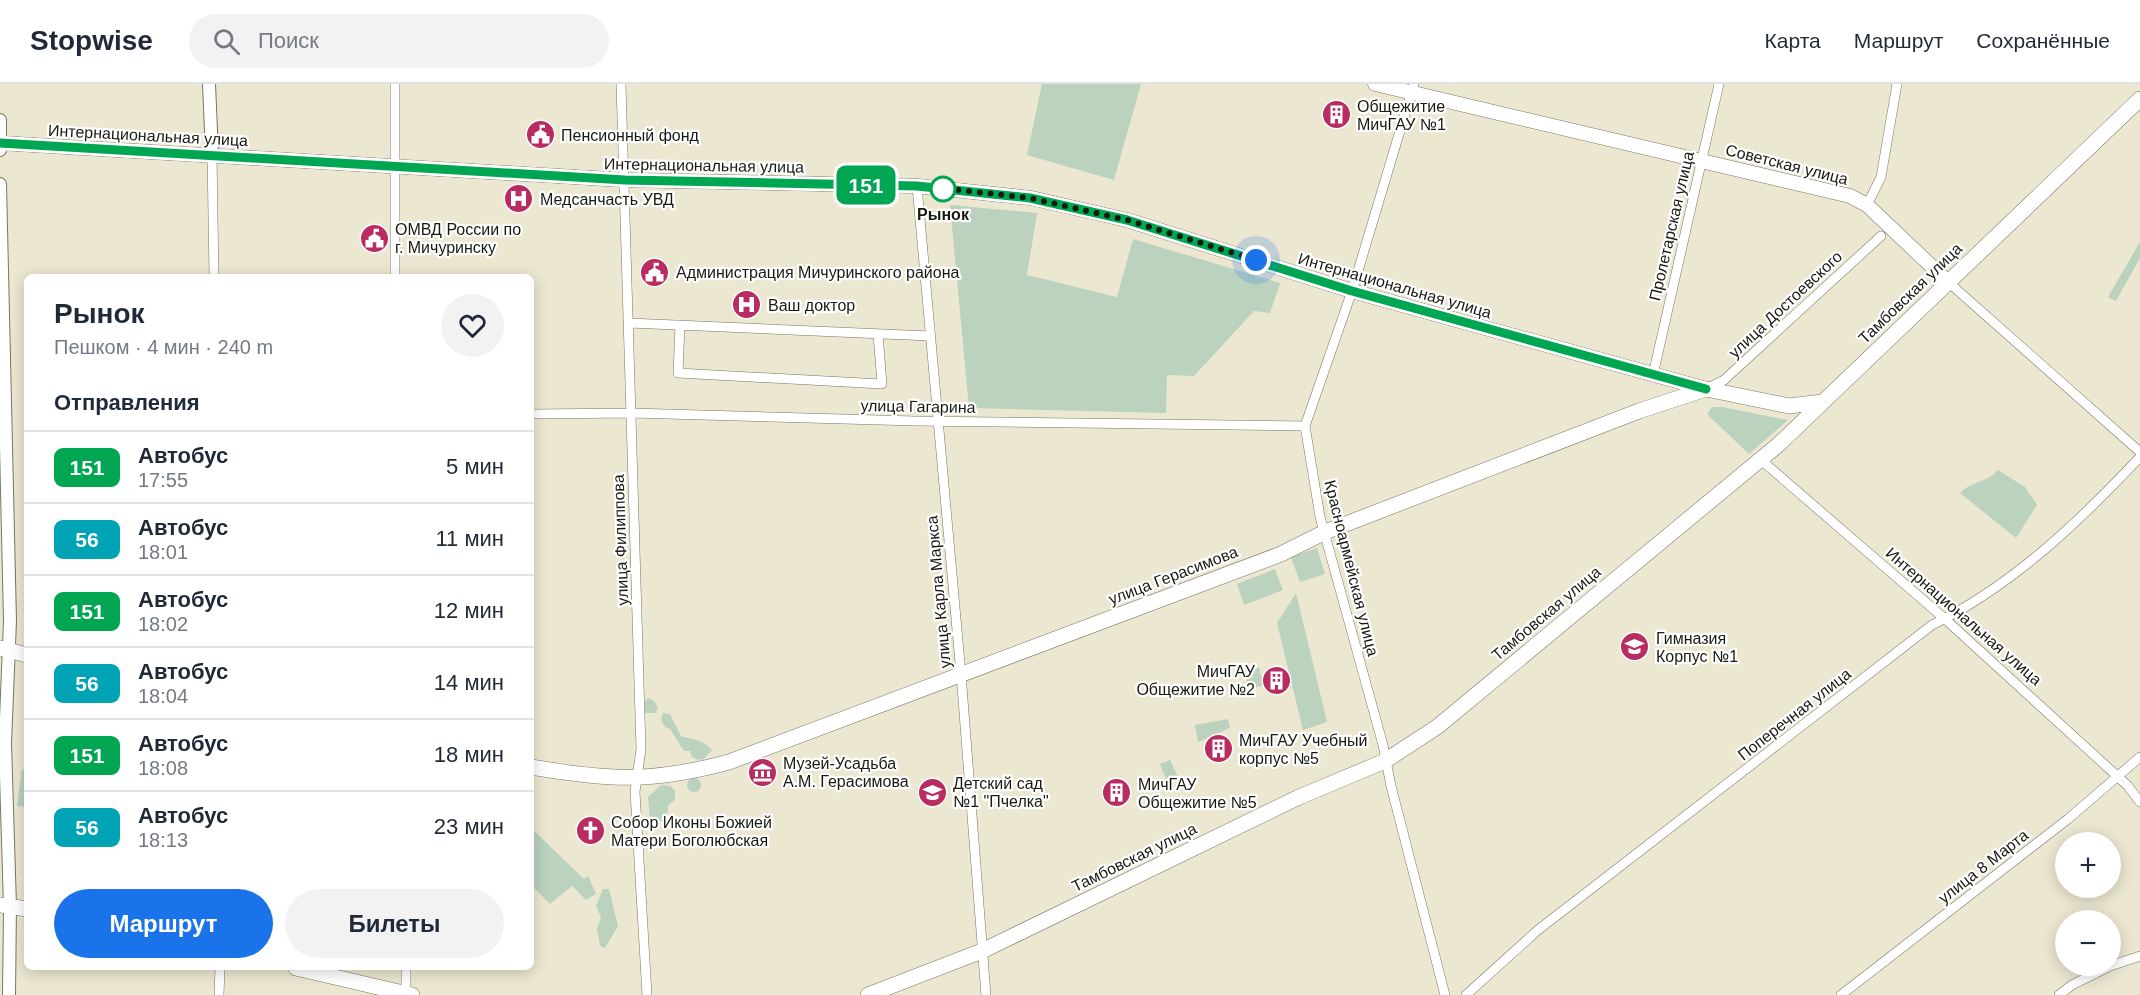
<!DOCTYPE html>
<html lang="ru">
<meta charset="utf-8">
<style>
body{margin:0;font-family:Helvetica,sans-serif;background:#f2f2f3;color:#1f2937;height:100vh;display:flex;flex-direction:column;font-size:22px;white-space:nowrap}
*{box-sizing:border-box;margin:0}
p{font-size:20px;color:#747a83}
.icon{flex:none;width:33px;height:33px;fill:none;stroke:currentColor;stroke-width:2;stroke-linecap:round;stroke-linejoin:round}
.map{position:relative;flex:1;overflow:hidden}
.sheet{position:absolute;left:24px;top:190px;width:510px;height:696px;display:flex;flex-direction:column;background:#fff;border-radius:9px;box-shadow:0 3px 15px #0003}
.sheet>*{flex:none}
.badge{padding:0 12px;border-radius:9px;font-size:21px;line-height:39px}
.controls{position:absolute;left:2055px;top:748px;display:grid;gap:12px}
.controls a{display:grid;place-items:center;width:66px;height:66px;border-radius:50%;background:#fff;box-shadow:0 3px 15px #0003;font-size:30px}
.you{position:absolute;width:30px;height:30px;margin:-15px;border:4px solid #fff;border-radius:50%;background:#1a73e8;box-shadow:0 0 0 9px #1a73e833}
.map>.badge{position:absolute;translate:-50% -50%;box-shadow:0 0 0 3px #fff}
h2{padding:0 30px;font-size:22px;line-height:54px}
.round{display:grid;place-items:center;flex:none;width:63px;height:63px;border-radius:32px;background:#f2f2f3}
.overview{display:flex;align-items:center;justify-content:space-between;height:102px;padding:0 30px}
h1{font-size:28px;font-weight:700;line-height:45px}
.button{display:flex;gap:12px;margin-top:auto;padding:12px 30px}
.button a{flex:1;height:69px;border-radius:36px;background:#1a73e8;color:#fff;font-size:24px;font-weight:700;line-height:69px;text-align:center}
.button a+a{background:#f2f2f3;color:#1f2937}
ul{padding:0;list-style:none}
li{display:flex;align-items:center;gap:18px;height:72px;padding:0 30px;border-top:2px solid #e0e1e3}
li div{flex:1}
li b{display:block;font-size:22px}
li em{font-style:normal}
li .badge{min-width:66px;font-weight:700;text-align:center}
header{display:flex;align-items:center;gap:36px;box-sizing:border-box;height:84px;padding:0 30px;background:#fff;border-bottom:2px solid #e0e1e3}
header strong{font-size:28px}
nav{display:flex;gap:33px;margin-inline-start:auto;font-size:21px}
.search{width:420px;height:54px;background:#f2f2f3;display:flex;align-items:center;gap:15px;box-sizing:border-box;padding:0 21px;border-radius:33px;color:#747a83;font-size:22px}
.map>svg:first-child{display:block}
.green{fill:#bbd2bf}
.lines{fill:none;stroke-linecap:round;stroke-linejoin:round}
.minor-casing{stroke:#7a7663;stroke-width:10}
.tertiary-casing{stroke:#7a7663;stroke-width:14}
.secondary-casing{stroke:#7a7663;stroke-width:15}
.primary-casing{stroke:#7a7663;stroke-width:16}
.minor{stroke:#fff;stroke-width:9}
.tertiary{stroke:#fff;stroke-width:12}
.secondary{stroke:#fff;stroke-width:14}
.primary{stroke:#fff;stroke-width:15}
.line-casing{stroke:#fff;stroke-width:14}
.line{stroke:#00a651;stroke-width:9}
.walk{stroke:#1a1911;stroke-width:6;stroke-dasharray:0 10.8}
.stop-dot{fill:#fff;stroke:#00a651;stroke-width:3}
.labels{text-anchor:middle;stroke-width:4.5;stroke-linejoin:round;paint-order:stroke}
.poi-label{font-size:16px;fill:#1a1911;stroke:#fff;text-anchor:start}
.street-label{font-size:16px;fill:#1a1911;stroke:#fff}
.stop-label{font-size:16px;font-weight:bold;fill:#1a1911;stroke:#fff}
</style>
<header>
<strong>Stopwise</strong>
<div class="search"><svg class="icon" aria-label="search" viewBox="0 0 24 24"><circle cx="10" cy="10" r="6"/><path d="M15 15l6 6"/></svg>Поиск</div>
<nav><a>Карта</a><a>Маршрут</a><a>Сохранённые</a></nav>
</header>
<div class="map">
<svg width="2140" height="911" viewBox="0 0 2140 911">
<rect width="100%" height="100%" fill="#ebe7d1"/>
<!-- green -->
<path class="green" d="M1042 0H1141L1114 96 1027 71Z
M950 121 1037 129 1027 191 1117 213 1133 155 1280 199 1270 229 1254 227 1194 292 1167 291 1166 329 969 324Z
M2140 158V174L2116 217 2108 213Z
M1712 323H1722L1788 336 1749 370 1707 330Z
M1998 386 2025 403 2037 421 2016 454 1960 409C1972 397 1986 399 1998 386Z
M1317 464 1325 490 1300 498 1291 473Z
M1275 485 1283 506 1244 521 1237 500Z
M1296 509 1327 638 1303 646 1277 539Z
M1259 584 1264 601 1249 605 1244 589Z
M648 614 654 617 658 624 656 629H645L643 620Z
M663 629 670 630 681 652C694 656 702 655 712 666L704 675 698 676 692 673 690 667H684L670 645 665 643 661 636Z
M1228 635 1230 644 1198 658 1195 641Z
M1170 676 1178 693 1167 698 1160 680Z
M22 685 27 686V723L17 722Z
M687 701a7 7 0 1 1 14 0a7 7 0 1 1-14 0Z
M661 701 670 702 675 706V716L668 721 667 734 660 738 650 736 648 713Z
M531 744 584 795 588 792 596 810 586 816 572 802 550 820 531 801Z
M603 805H609L618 842 605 864 600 862 597 845 601 833 596 822Z"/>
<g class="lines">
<defs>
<path id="minor" d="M395 0V194
M621 0 641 665 635 708 647 911
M1414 0 1352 207 1305 342 1320 433 1383 661 1391 702 1445 911
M212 70 214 194
M917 102 961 590 986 911
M1867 121 1881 93 1897 0
M1947 197 2140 368
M629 239 930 252
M680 241 678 289 882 300 878 250
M1653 291 1719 0
M1708 304 1724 296 1881 152
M531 330 632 329 915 337 1305 342
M1761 376 1945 535 2128 702 2140 718
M2110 882 2140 872
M406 884V909
M219 911 220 884
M1466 911 1538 846 1932 541C2012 502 2080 437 2140 373
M1841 911 2068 735 2140 673
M2059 911 2072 901 2110 882"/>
<path id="tertiary" d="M209 0 212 70
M0 36V66
M0 100 10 537 5 659 10 822 9 911"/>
<path id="secondary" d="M1375 0 1850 112 1867 121 1947 197
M0 59 625 96 917 102 1031 114 1127 136 1352 207 1706 305"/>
<path id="primary" d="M0 564 27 571
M531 683C608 696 652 699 729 678L1281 470 1325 448 1639 327 1706 305 1789 322 1822 318
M0 821 27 825
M296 884 412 911
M868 911 982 867 1297 714 1385 677 1437 643 1778 361 2140 15"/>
</defs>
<!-- minor casing -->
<use href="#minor" class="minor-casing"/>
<!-- tertiary casing -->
<use href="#tertiary" class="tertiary-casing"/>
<!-- secondary casing -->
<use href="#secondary" class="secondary-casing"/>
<!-- primary casing -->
<use href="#primary" class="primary-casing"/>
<!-- minor -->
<use href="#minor" class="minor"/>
<!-- tertiary -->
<use href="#tertiary" class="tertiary"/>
<!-- secondary -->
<use href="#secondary" class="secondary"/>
<!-- primary -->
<use href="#primary" class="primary"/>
</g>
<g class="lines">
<defs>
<path id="line" d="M0 59 625 96 917 102 1030 114 1127 136 1352 207 1706 305"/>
</defs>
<!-- line casing -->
<use href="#line" class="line-casing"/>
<!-- line -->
<use href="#line" class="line"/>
<!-- walk -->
<path class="walk" d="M943 105 940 104 1030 114 1127 136 1256 176"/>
</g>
<!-- icons -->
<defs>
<symbol id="building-disc" viewBox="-11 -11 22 22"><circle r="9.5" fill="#b92c60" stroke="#fff"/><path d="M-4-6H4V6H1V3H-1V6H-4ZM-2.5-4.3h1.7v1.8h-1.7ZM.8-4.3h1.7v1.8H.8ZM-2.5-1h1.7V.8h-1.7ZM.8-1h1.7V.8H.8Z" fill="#fff"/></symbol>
<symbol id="civic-disc" viewBox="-11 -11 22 22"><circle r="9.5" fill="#b92c60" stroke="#fff"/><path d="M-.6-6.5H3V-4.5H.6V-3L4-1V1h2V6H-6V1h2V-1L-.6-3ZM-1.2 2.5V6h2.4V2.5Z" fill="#fff"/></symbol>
<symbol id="hospital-disc" viewBox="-11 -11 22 22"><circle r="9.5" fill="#b92c60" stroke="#fff"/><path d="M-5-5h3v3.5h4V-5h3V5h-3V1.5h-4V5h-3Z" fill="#fff"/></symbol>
<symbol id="school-disc" viewBox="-11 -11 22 22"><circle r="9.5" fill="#b92c60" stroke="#fff"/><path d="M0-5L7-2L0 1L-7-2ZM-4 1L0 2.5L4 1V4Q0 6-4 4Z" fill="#fff"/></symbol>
<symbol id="museum-disc" viewBox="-11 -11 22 22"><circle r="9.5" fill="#b92c60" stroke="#fff"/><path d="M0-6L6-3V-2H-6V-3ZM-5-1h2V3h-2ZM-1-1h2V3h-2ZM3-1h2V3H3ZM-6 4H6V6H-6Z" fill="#fff"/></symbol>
<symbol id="church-disc" viewBox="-11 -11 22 22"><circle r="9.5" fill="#b92c60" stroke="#fff"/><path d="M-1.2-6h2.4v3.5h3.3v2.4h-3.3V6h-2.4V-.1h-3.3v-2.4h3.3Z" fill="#fff"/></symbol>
</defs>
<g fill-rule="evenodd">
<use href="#building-disc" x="1320" y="14" width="33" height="33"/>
<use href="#civic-disc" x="524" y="34" width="33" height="33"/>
<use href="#hospital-disc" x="502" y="98" width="33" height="33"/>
<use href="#civic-disc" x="358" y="138" width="33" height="33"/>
<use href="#civic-disc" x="638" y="172" width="33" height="33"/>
<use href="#hospital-disc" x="730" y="204" width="33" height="33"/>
<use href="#school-disc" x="1618" y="546" width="33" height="33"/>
<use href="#building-disc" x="1260" y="580" width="33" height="33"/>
<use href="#building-disc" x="1202" y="648" width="33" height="33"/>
<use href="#museum-disc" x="746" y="672" width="33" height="33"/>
<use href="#school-disc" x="916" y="692" width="33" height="33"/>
<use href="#building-disc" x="1100" y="692" width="33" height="33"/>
<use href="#church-disc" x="574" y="730" width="33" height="33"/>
</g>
<!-- markers -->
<circle class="stop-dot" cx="943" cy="105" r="12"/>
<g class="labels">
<!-- poi labels -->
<g class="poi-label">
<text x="1357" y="28">Общежитие<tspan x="1357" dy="18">МичГАУ №1</tspan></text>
<text x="561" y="57">Пенсионный фонд</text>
<text x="540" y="121">Медсанчасть УВД</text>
<text x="395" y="151">ОМВД России по<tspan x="395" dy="18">г. Мичуринску</tspan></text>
<text x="676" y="194">Администрация Мичуринского района</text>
<text x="768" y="227">Ваш доктор</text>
<text x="1656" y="560">Гимназия<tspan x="1656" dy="18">Корпус №1</tspan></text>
<text x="1255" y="593" text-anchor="end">МичГАУ<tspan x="1255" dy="18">Общежитие №2</tspan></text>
<text x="1239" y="662">МичГАУ Учебный<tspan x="1239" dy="18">корпус №5</tspan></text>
<text x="783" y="685">Музей-Усадьба<tspan x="783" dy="18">А.М. Герасимова</tspan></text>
<text x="953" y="705">Детский сад<tspan x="953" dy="18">№1 "Пчелка"</tspan></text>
<text x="1138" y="706">МичГАУ<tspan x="1138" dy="18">Общежитие №5</tspan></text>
<text x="611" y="744">Собор Иконы Божией<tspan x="611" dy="18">Матери Боголюбская</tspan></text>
</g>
<!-- street labels -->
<g class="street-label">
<text transform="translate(148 51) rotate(3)" y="6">Интернациональная улица</text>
<text transform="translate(1787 80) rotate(14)" y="6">Советская улица</text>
<text transform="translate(704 81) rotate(1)" y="6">Интернациональная улица</text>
<text transform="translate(1671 142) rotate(-77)" y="6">Пролетарская улица</text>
<text transform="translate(1395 201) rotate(16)" y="6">Интернациональная улица</text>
<text transform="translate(1910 209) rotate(-44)" y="6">Тамбовская улица</text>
<text transform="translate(1785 220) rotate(-43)" y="6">улица Достоевского</text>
<text transform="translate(918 322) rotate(1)" y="6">улица Гагарина</text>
<text transform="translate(620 456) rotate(-92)" y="6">улица Филиппова</text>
<text transform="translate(1352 484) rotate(76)" y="6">Красноармейская улица</text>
<text transform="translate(1173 491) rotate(-21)" y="6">улица Герасимова</text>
<text transform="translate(938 508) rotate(-95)" y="6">улица Карла Маркса</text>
<text transform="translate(1546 529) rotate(-40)" y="6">Тамбовская улица</text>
<text transform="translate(1964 532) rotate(41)" y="6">Интернациональная улица</text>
<text transform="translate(1794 630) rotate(-38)" y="6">Поперечная улица</text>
<text transform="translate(1134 773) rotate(-26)" y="6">Тамбовская улица</text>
<text transform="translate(1983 782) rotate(-38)" y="6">улица 8 Марта</text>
</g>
<!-- stop labels -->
<g class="stop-label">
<text x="943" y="136">Рынок</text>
</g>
</g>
</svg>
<div class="controls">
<a>+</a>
<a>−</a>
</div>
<div class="you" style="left:1256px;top:176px"></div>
<b class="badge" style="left:866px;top:101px;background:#00a651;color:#fff">151</b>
<section class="sheet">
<div class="overview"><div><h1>Рынок</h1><p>Пешком · 4 мин · 240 m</p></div><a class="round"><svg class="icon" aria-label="heart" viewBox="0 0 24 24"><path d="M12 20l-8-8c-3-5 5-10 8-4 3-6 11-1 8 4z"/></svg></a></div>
<h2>Отправления</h2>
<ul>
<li><span class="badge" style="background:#00a651;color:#fff">151</span><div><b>Автобус</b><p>17:55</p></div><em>5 мин</em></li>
<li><span class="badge" style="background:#00a3b4;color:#fff">56</span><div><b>Автобус</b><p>18:01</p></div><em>11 мин</em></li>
<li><span class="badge" style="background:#00a651;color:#fff">151</span><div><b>Автобус</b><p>18:02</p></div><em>12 мин</em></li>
<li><span class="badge" style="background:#00a3b4;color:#fff">56</span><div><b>Автобус</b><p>18:04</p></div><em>14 мин</em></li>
<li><span class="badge" style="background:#00a651;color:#fff">151</span><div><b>Автобус</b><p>18:08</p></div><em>18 мин</em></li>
<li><span class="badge" style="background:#00a3b4;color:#fff">56</span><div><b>Автобус</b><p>18:13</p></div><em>23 мин</em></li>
</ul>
<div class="button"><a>Маршрут</a><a>Билеты</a></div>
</section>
</div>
